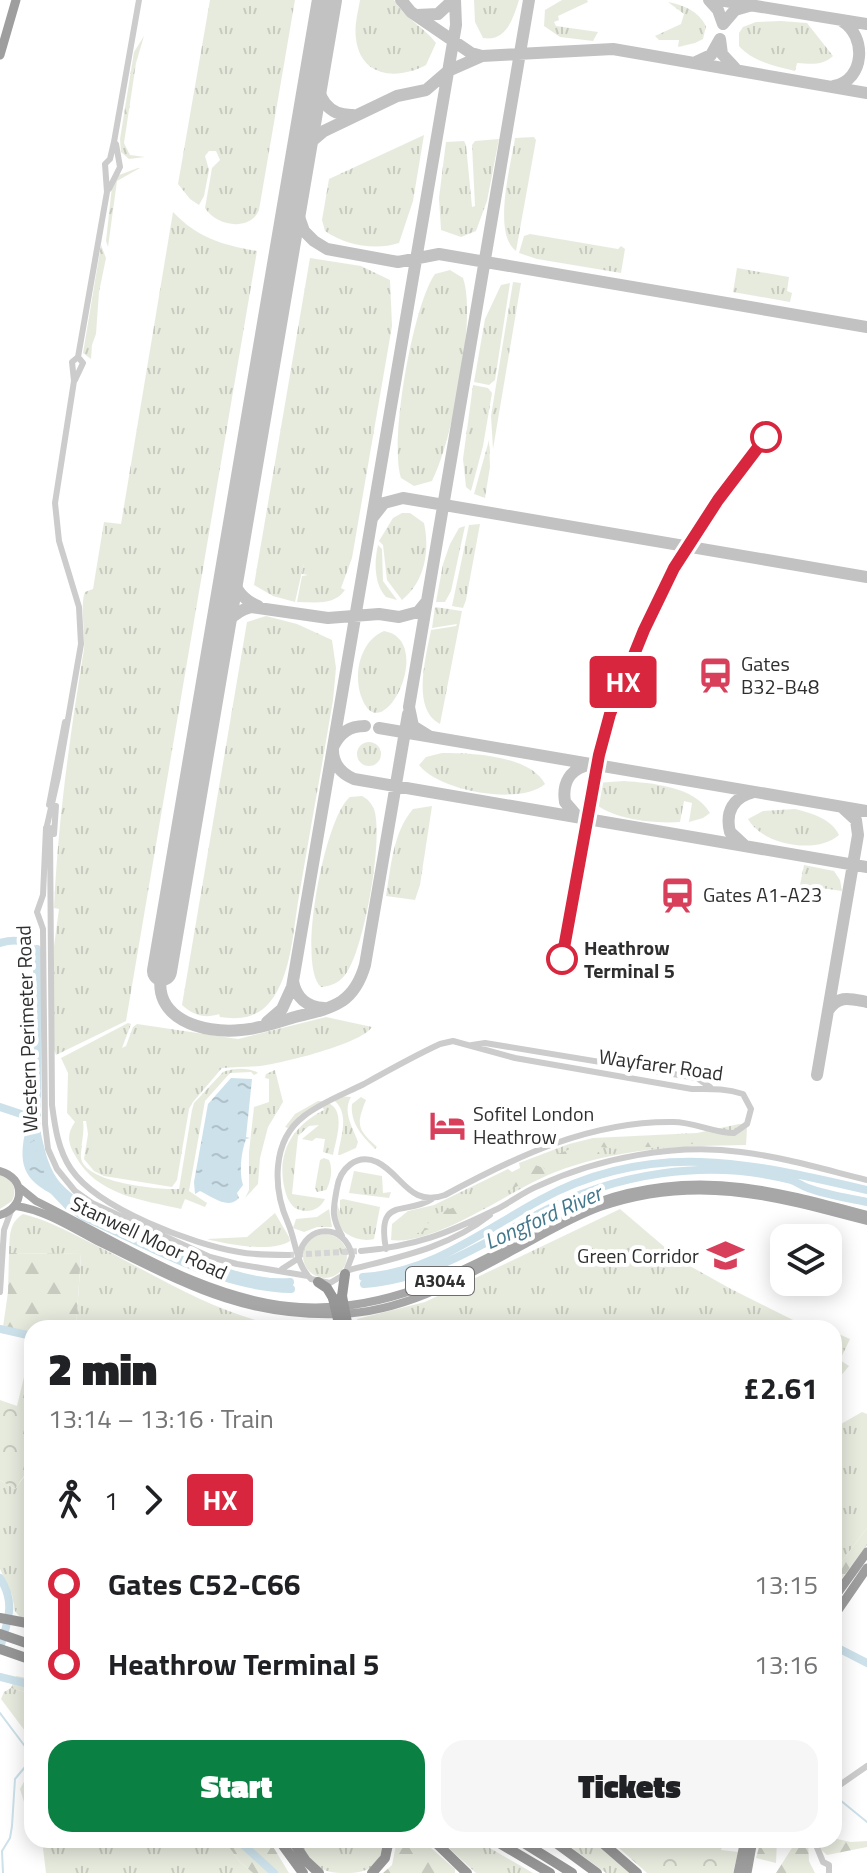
<!DOCTYPE html>
<meta charset="utf-8">
<style>
body{margin:0;font-family:"Titillium Web",sans-serif;background:#f6f6f6;color:#202124;height:100vh;display:flex;flex-direction:column;font-size:30px;white-space:nowrap}
*{box-sizing:border-box;margin:0}
p{font-size:26px;color:#757577}
.icon{flex:none;width:44px;height:44px;fill:none;stroke:currentColor;stroke-width:2;stroke-linecap:round;stroke-linejoin:round}
.map{position:relative;flex:1;overflow:hidden}
.side{position:absolute;left:24px;top:1320px;width:818px;height:528px;display:flex;flex-direction:column;background:#fff;border-radius:24px;box-shadow:0 4px 20px #0003}
.side>*{flex:none}
.badge{padding:0 16px;border-radius:6px;font-size:28px;line-height:52px}
.buttons{position:absolute;left:770px;top:1224px;display:grid;gap:16px}
.buttons a{display:grid;place-items:center;width:72px;height:72px;border-radius:16px;background:#fff;box-shadow:0 4px 20px #0003;font-size:40px}
.map>.badge{position:absolute;translate:-50% -50%;box-shadow:0 0 0 4px #fff}
.legs{display:flex;align-items:center;gap:12px;height:88px;padding:0 24px;font-size:26px}
.legs p{margin-inline-start:auto}
.summary{display:flex;align-items:center;justify-content:space-between;height:136px;padding:0 24px}
h1{font-size:44px;font-weight:800;line-height:60px}
.action{display:flex;gap:16px;margin-top:auto;padding:16px 24px}
.action a{flex:1;height:92px;border-radius:24px;background:#0b8043;color:#fff;font-size:32px;font-weight:800;line-height:92px;text-align:center}
.action a+a{background:#f6f6f6;color:#202124}
ul{padding:0 24px;list-style:none}
li{display:flex;align-items:center;gap:28px;height:80px;font-size:30px}
li i{display:grid;place-items:center;width:12px;height:100%;margin:0 10px;background:currentColor}
li i::after{content:'';width:20px;height:20px;margin:-10px;border:6px solid;border-radius:50%;background:#fff}
li p{margin-inline-start:auto}
li:first-child i{background:linear-gradient(#0000 50%,currentColor 0)}
li:last-child i{background:linear-gradient(currentColor 50%,#0000 0)}
.map>svg:first-child{display:block}
.grass{fill:url(#grass-tufts)}
.forest{fill:url(#forest-firs)}
.park{fill:url(#park-crowns)}
.water{fill:url(#water-ripples)}
.lines{fill:none;stroke-linecap:round;stroke-linejoin:round}
.stream{stroke:#cce1ea;stroke-width:2}
.river{stroke:#cce1ea;stroke-width:8}
.taxiway{stroke:#c2c2c2;stroke-width:12}
.runway{stroke:#c2c2c2;stroke-width:30}
.tertiary-tunnel{stroke:#d5d5d5;stroke-width:6;stroke-dasharray:6 3;stroke-linecap:butt}
.tertiary{stroke:#ccc;stroke-width:6}
.primary{stroke:#a7a7a7;stroke-width:8}
.trunk{stroke:#9e9e9e;stroke-width:9}
.motorway{stroke:#969696;stroke-width:10}
.motorway-bridge{stroke:#969696;stroke-width:10}
.line-1-casing{stroke:#fff;stroke-width:18}
.line-1{stroke:#d7263d;stroke-width:12}
.stop-1-dot{fill:#fff;stroke:#d7263d;stroke-width:4}
.labels{text-anchor:middle;stroke-width:8;stroke-linejoin:round;paint-order:stroke}
.shield{fill:#fff;stroke:#6d6d6d;stroke-width:2}
.shield-label{font-size:18px;font-weight:bold;fill:#2f2f2f}
.poi-label{font-size:20px;fill:#2f2f2f;stroke:#fff;text-anchor:start}
.stop-label{font-size:20px;font-weight:bold;fill:#2f2f2f;stroke:#fff;text-anchor:start}
.street-label{font-size:20px;fill:#2f2f2f;stroke:#fff}
.water-label{font-size:22px;font-style:italic;fill:#43778c;stroke:#fff}
</style>
<div class="map">
<svg width="867" height="1873" viewBox="0 0 867 1873">
<defs>
<pattern id="grass-tufts" width="24" height="20" patternUnits="userSpaceOnUse" patternTransform="scale(2)"><rect width="24" height="20" fill="#e7ebde"/><path d="M3 7l-1-3M5 7V3M7 7l1-3M15 17l-1-3M17 17v-4M19 17l1-3" fill="none" stroke="#c6cabf"/></pattern>
<pattern id="forest-firs" width="22" height="20" patternUnits="userSpaceOnUse" patternTransform="scale(2)"><rect width="22" height="20" fill="#e7ebde"/><path d="M5 1l3.5 6h-7zM16 11l3.5 6h-7z" fill="#c6cabf"/></pattern>
<pattern id="park-crowns" width="20" height="18" patternUnits="userSpaceOnUse" patternTransform="scale(2)"><rect width="20" height="18" fill="#e7ebde"/><path d="M2 6a3 3 0 1 1 6 0M12 15a3 3 0 1 1 6 0" fill="none" stroke="#c6cabf"/></pattern>
<pattern id="water-ripples" width="26" height="14" patternUnits="userSpaceOnUse" patternTransform="scale(2)"><rect width="26" height="14" fill="#cce1ea"/><path d="M2 4q2-2 4 0t4 0M15 11q2-2 4 0t4 0" fill="none" stroke="#b0c1c9"/></pattern>
</defs>
<rect width="100%" height="100%" fill="#fff"/>
<!-- grass -->
<path class="grass" d="M210 0H295L259 210C250 232 216 226 205 208L212 168 220 160 216 151H209L205 156 209 170 204 196 199 205 190 199 178 184Z
M360 0H394C404 18 424 27 436 43L426 65C398 80 361 78 356 39 354 26 358 12 360 0Z
M474 0H519C513 19 506 42 483 38L475 22Z
M562 0H587L588 2 558 16 559 20 554 22 556 26 598 32 593 41 560 37 544 26 545 10Z
M668 2C684 5 698 11 706 26L703 39 695 43 678 47 679 40H659L655 36 681 24 684 14Z
M781 21 807 23 833 56C822 66 811 64 797 63L795 71C776 66 753 62 739 46V33L743 27 756 22Z
M144 36 136 63 124 143 130 155 145 157 129 159 121 152 120 139 134 52Z
M424 135 413 201 399 243C375 251 345 245 325 231L322 220 329 179Z
M534 137 536 140 516 251C492 233 511 165 515 138Z
M499 139 487 201 476 231 461 237 441 230 439 198 446 142 464 141 466 145 472 207 475 206 472 145 475 141Z
M138 168H140L117 181 108 247 106 241 112 186 119 175Z
M173 212C198 238 222 245 257 251L126 1021 56 1055 54 1049V946L59 909 54 908C58 820 70 735 84 649 85 633 80 603 85 592L93 589 104 522 121 524Z
M530 234 618 249 621 246 625 249 621 273 537 259 519 253 524 236Z
M101 245 106 258 99 292 96 334 92 345 91 359 83 353Z
M310 258 361 266 390 280 392 326 352 558 341 588 345 590C334 606 315 602 297 602L302 576 308 575 302 574 304 563 295 602 273 596 254 585Z
M737 268 789 277 787 291 792 293 790 302 733 292Z
M450 270 463 278C477 317 452 443 432 481L414 486 401 478C389 441 413 305 435 274Z
M513 282 521 283 493 449 491 416Z
M510 283 495 380 489 385 474 382 485 319 501 285Z
M473 385 488 388 492 393 483 446 471 491 466 487 463 459Z
M489 440 490 467 485 498 474 494Z
M402 513H410L424 523C430 550 425 582 402 600L387 580 383 545 379 541 393 518Z
M480 524 466 600 463 608 452 606 469 525Z
M465 526 451 591 445 602H436L443 564 450 544 459 528Z
M378 545 382 549 383 581 397 600 386 597C374 584 374 562 378 545Z
M435 607 462 611 440 724C411 709 426 657 431 630L456 626 457 624 432 628Z
M266 616 297 624 332 640 336 668 333 700C322 766 310 831 299 896 293 929 292 975 270 1002 257 1018 239 1020 220 1017L219 1014C205 1019 193 1015 182 1005L247 622Z
M384 631C436 640 384 748 363 701 352 678 359 641 384 631Z
M357 754a12 12 0 1 1 24 0a12 12 0 1 1-24 0Z
M442 753C471 753 530 755 545 784 520 806 439 791 419 765L426 757Z
M624 781C651 783 695 786 710 813L703 818 689 822 692 803 684 801 680 822C651 824 600 819 583 791L596 783Z
M362 796C368 799 371 803 374 809 384 838 364 948 347 972 341 982 332 986 321 987 296 966 325 816 350 797Z
M432 806 420 885 415 900 386 896C391 867 393 832 413 809Z
M795 809C811 813 832 819 839 835 817 855 762 845 748 819L763 811Z
M804 865 834 871 840 880 842 891 800 885Z
M326 1017 372 1027C361 1044 283 1063 260 1066 248 1067 235 1067 222 1068L193 1102 189 1109 177 1180 172 1187 104 1176 94 1171 84 1159 88 1134 86 1121H83C85 1134 80 1146 81 1158 85 1183 159 1190 179 1189L192 1110 194 1103 223 1072C232 1068 250 1067 258 1073L254 1075 251 1072 230 1073 205 1101 189 1191 207 1203 205 1207 185 1199 181 1209C142 1200 97 1195 76 1157 68 1144 66 1135 75 1122L67 1113 68 1073 61 1058 128 1023 131 1024 122 1048 126 1046 133 1027 137 1024 238 1039Z
M275 1070 283 1102 268 1127 260 1158 258 1184 245 1198 249 1190V1152L254 1107 269 1102V1079L265 1078 266 1074Z
M338 1096 351 1097C342 1113 353 1127 358 1142L356 1148 340 1155H338C341 1135 351 1111 331 1098Z
M361 1097 366 1100C356 1125 357 1129 377 1147L375 1149C362 1136 350 1123 352 1104Z
M318 1101C349 1102 337 1135 333 1155L323 1152 325 1139 316 1138 312 1141 302 1139 319 1125 309 1126 298 1136 292 1194 325 1199C319 1211 307 1214 295 1208 288 1202 286 1195 284 1186 277 1151 293 1126 324 1110L322 1105 300 1115 288 1128 285 1127 295 1114Z
M739 1124H744L747 1129 746 1145C680 1146 616 1148 553 1173 510 1190 435 1246 391 1240L392 1224 408 1211 434 1205 508 1169 512 1172 520 1168 519 1163 569 1144 593 1138 697 1133Z
M324 1158 329 1160C333 1168 331 1182 326 1190L317 1192 315 1188 320 1160Z
M354 1171 382 1176 383 1193 391 1192 389 1198 349 1193Z
M0 1175C13 1179 18 1189 12 1201L0 1209Z
M343 1199 380 1207 374 1239C360 1243 338 1234 336 1218 335 1213 337 1209 337 1204L340 1212V1200Z
M329 1209 332 1227H317L304 1232 293 1228 296 1219 317 1217Z
M620 1209 681 1261 731 1289 809 1328H358L357 1319 425 1302Z
M275 1213 289 1237 290 1241C273 1253 225 1244 207 1239L247 1237Z
M23 1214C44 1219 66 1230 85 1240 144 1268 200 1306 263 1322L262 1328H76L81 1254 9 1253C10 1238 8 1223 23 1214Z
M303 1256a22 22 0 1 1 44 0a22 22 0 1 1-44 0Z
M834 1332 850 1339 840 1360 849 1366 834 1384Z
M862 1412 867 1414V1528L834 1572V1428Z
M27 1473 32 1476V1620L20 1617 15 1611 12 1595 0 1569V1480L15 1489Z
M11 1688 32 1694V1746L31 1739 1 1699 4 1692Z
M32 1767V1817L29 1818 20 1789Z
M42 1840H224L239 1861 253 1873H46Z
M305 1840H385C379 1866 371 1873 345 1873 333 1873 324 1872 314 1864 308 1859 303 1850 299 1843Z
M440 1840H476L533 1873H476Z
M561 1840H594L631 1873H606Z"/>
<!-- forest -->
<path class="forest" d="M669 1135 689 1139 699 1136 724 1143 700 1140 699 1145 681 1142C674 1148 646 1147 635 1147L637 1150 634 1151 592 1146 595 1143 649 1137 664 1139Z
M586 1149 599 1152 600 1156H585L564 1166 538 1162 568 1150Z
M535 1165 549 1170 546 1173 507 1191 487 1189 508 1176 522 1175 525 1166Z
M487 1192 498 1193 501 1196 486 1204 477 1203 476 1207 459 1204Z
M455 1207 467 1209 471 1214 441 1226 409 1219 436 1214Z
M406 1222 429 1229 401 1239 400 1227Z
M9 1253 81 1254 76 1328H32V1333L3 1327 8 1292Z
M867 1528V1545L834 1589V1572Z
M16 1676 32 1679V1694L11 1688Z
M837 1839 851 1842 867 1841V1847L827 1855 820 1849 817 1840Z
M224 1840H269L289 1873H253L239 1861Z
M397 1840H422L455 1869V1873H383L392 1865Z
M761 1840H777L776 1863 756 1858Z
M797 1840H808L809 1861 815 1873H776Z"/>
<!-- park -->
<path class="park" d="M32 1344V1476L26 1473 15 1489 0 1480V1400L17 1406Z
M610 1840H724L721 1850 738 1852 733 1873H647Z"/>
<!-- water -->
<path class="water" d="M231 1078 252 1079 246 1137 250 1138 246 1139C241 1152 239 1173 243 1185L237 1193 239 1198C228 1210 213 1197 200 1191L195 1194 194 1182 208 1104Z
M26 1128H31L45 1172 59 1192 56 1196C22 1180 18 1163 26 1128Z"/>
<g class="lines">
<!-- stream -->
<path class="stream" d="M834 1647V1646
M0 1713 27 1749 30 1761 15 1779 12 1826 10 1838 2 1851 3 1873
M840 1800 867 1822"/>
<!-- river -->
<path class="river" d="M0 943C16 938 28 940 37 954
M37 949V1134C41 1152 45 1171 57 1185 82 1213 119 1224 152 1239 197 1259 239 1285 290 1282
M0 1107 27 1116 30 1138
M50 1187 68 1206 84 1217C151 1246 217 1287 291 1289
M363 1277C431 1273 483 1231 540 1200 651 1139 751 1163 867 1190
M364 1284C426 1280 484 1244 538 1214 614 1173 707 1158 791 1180 797 1182 802 1186 808 1188 827 1195 848 1198 867 1202
M0 1329 32 1336
M0 1578C16 1603 8 1620 0 1648
M834 1646 867 1663
M0 1677 32 1685
M238 1840 274 1873"/>
<!-- taxiway -->
<path class="taxiway" d="M401 0 411 12 471 53 482 56
M455 0 456 25 333 747C332 763 340 773 354 779L867 867
M709 0 718 10 723 24 735 10 749 6
M719 0 867 24
M417 15 438 14 453 0
M696 62 711 55 720 39 722 54 735 68
M314 74C319 97 326 116 353 115
M834 86C865 80 867 36 842 21
M299 163 311 142 324 131 397 96 426 90 448 71 482 56 613 49 867 93
M293 200 304 231 314 241 327 249 398 262 439 254 867 327
M373 517 384 503 403 498 867 577
M230 566C233 585 239 598 258 606
M217 644C225 625 230 613 251 607L328 618 379 614 399 617 418 612 427 601
M379 728 867 811
M429 736 413 726 409 707 529 0
M577 816 565 802C562 783 570 769 589 765
M744 845 730 832C725 812 733 797 754 792
M162 971C150 1019 203 1034 241 1030 259 1029 278 1022 295 1017 311 1013 328 1010 342 1001 355 992 361 979 365 965L408 714
M293 981C296 998 307 1007 324 1008
M828 1011C838 994 851 999 867 1002
M267 1022 282 1009 292 987 333 747C340 733 349 726 365 726
M817 1075 858 835 856 820 843 808"/>
<!-- runway -->
<path class="runway" d="M162 971 327 0"/>
<!-- tertiary-tunnel -->
<path class="tertiary-tunnel" d="M288 1255 361 1251"/>
<!-- tertiary -->
<path class="tertiary" d="M109 189 120 167 116 144
M75 380 83 363 78 357
M49 805 65 722
M46 828 43 895 37 912 43 929 45 1124 48 1149 57 1169 75 1191 92 1203 210 1257 237 1264 308 1276
M50 828 52 1105C55 1127 58 1150 71 1169 98 1209 192 1244 239 1252 255 1255 272 1255 288 1255
M46 830 58 777 81 644 79 607 59 541 55 503 74 381 72 362 78 357 107 192 105 164 110 159 114 142 139 0
M54 834 56 806
M472 1045 485 1043 697 1078 710 1087
M386 1249C376 1195 406 1216 432 1199
M361 1251C416 1246 446 1234 495 1210 510 1203 523 1192 538 1186 598 1158 675 1143 741 1152 783 1157 826 1170 867 1180
M299 1256C305 1223 346 1223 352 1256L345 1274 330 1283 311 1279C296 1265 296 1241 288 1223 273 1189 271 1141 304 1116 322 1102 344 1094 364 1084 389 1070 414 1056 440 1044L453 1041 515 1058 692 1089C710 1089 725 1088 743 1094L751 1109 747 1124 734 1133C714 1133 694 1122 673 1122 590 1121 517 1156 445 1195 410 1208 402 1174 377 1162 356 1153 340 1169 337 1188 333 1210 331 1216 342 1236
M282 1269 299 1258
M349 1270C399 1257 448 1248 490 1215
M0 1292 4 1230 11 1211
M834 1789 867 1766
M814 1840 823 1862 829 1865V1873"/>
<!-- primary -->
<path class="primary" d="M0 1171C26 1178 25 1208 0 1215
M20 1188 36 1201C119 1242 205 1301 300 1307 383 1312 452 1277 523 1239 557 1220 590 1202 628 1193 714 1172 784 1193 867 1215
M16 1206C45 1210 74 1229 99 1242 184 1283 241 1317 339 1314 403 1312 459 1280 514 1250 542 1235 570 1218 600 1207 696 1174 773 1196 867 1221"/>
<!-- trunk -->
<path class="trunk" d="M0 55 16 0
M834 1598 867 1552
M834 1616 867 1568
M738 1873 745 1840
M747 1873 753 1840"/>
<!-- motorway -->
<path class="motorway" d="M318 1282 327 1288 333 1298
M342 1296 345 1274
M0 1618 32 1624
M0 1634 32 1645
M0 1649 32 1660
M279 1840 303 1873
M292 1840 306 1861 319 1873
M433 1840 467 1873
M494 1840 550 1873
M519 1840 572 1873
M552 1840 597 1873
M599 1840 637 1873
M372 1873 385 1858 389 1840"/>
<!-- motorway-bridge -->
<path class="motorway-bridge" d="M342 1296 348 1328
M333 1298 340 1328"/>
</g>
<g class="lines">
<defs>
<path id="line-1" d="M562 959 599 755 610 714 644 630 674 568 718 500 766 437"/>
</defs>
<!-- line-1 casing -->
<use href="#line-1" class="line-1-casing"/>
<!-- line-1 -->
<use href="#line-1" class="line-1"/>
</g>
<!-- icons -->
<defs>
<symbol id="station-bare" viewBox="-9 -9 18 18"><path d="M-3-6H3Q5-6 5-4V2Q5 4 3 4L4.5 6H3L1.5 4h-3L-3 6H-4.5L-3 4Q-5 4-5 2V-4Q-5-6-3-6ZM-3.5-4v3h7v-3ZM-3.5 1v1.5H-2V1ZM2 1v1.5H3.5V1Z" fill="#d83f5b" stroke="#fff" stroke-width="2.5" paint-order="stroke"/></symbol>
<symbol id="hotel-bare" viewBox="-9 -9 18 18"><path d="M-6-4.5h1.5V1H6V5H4.5V3h-9V5H-6ZM-4 0a1.8 1.8 0 1 1 3.6 0ZM.5 0V-2.5h3Q6-2.5 6 0Z" fill="#d83f5b" stroke="#fff" stroke-width="2.5" paint-order="stroke"/></symbol>
<symbol id="school-bare" viewBox="-9 -9 18 18"><path d="M0-5L7-2L0 1L-7-2ZM-4 1L0 2.5L4 1V4Q0 6-4 4Z" fill="#d83f5b" stroke="#fff" stroke-width="2.5" paint-order="stroke"/></symbol>
</defs>
<g fill-rule="evenodd">
<use href="#station-bare" x="690" y="650" width="51" height="51"/>
<use href="#station-bare" x="652" y="870" width="51" height="51"/>
<use href="#hotel-bare" x="422" y="1100" width="51" height="51"/>
<use href="#school-bare" x="700" y="1230" width="51" height="51"/>
</g>
<!-- markers -->
<g class="stop-1-dot">
<circle cx="766" cy="437" r="14"/>
<circle cx="562" cy="959" r="14"/>
</g>
<g class="labels">
<!-- shield labels -->
<rect class="shield" x="406" y="1267" width="68" height="28" rx="6"/>
<g class="shield-label">
<text x="440" y="1287">A3044</text>
</g>
<!-- poi labels -->
<g class="poi-label">
<text x="741" y="671">Gates<tspan x="741" dy="23">B32-B48</tspan></text>
<text x="703" y="902">Gates A1-A23</text>
<text x="473" y="1121">Sofitel London<tspan x="473" dy="23">Heathrow</tspan></text>
<text x="699" y="1263" text-anchor="end">Green Corridor</text>
</g>
<!-- stop labels -->
<g class="stop-label">
<text x="584" y="955">Heathrow<tspan x="584" dy="23">Terminal 5</tspan></text>
</g>
<!-- street labels -->
<g class="street-label">
<text transform="translate(27 1029) rotate(-92)" y="7">Western Perimeter Road</text>
<text transform="translate(661 1065) rotate(8)" y="7">Wayfarer Road</text>
<text transform="translate(149 1238) rotate(25)" y="7">Stanwell Moor Road</text>
</g>
<!-- water labels -->
<g class="water-label">
<text transform="translate(543 1217) rotate(-24)" y="8">Longford River</text>
</g>
</g>
</svg>
<div class="buttons">
<a><svg class="icon" aria-label="layers" viewBox="0 0 24 24"><path d="M12 4l9 5-9 5-9-5zM3 14l9 5 9-5"/></svg></a>
</div>
<b class="badge" style="left:623px;top:682px;background:#d7263d;color:#fff">HX</b>
<section class="side">
<div class="summary"><div><h1>2 min</h1><p>13:14 – 13:16 · Train</p></div><b>£2.61</b></div>
<div class="legs"><svg class="icon" aria-label="walk" viewBox="0 0 24 24"><circle cx="13" cy="4" r="2"/><path d="M13 8l-2 6 4 7M11 14l-3 7M7 12l3-4h3l4 4"/></svg>1<svg class="icon" aria-label="forward" viewBox="0 0 24 24"><path d="M9 5l7 7-7 7"/></svg><b class="badge" style="background:#d7263d;color:#fff">HX</b></div>
<ul>
<li><i style="color:#d7263d"></i><b>Gates C52-C66</b><p>13:15</p></li>
<li><i style="color:#d7263d"></i><b>Heathrow Terminal 5</b><p>13:16</p></li>
</ul>
<div class="action"><a>Start</a><a>Tickets</a></div>
</section>
</div>
